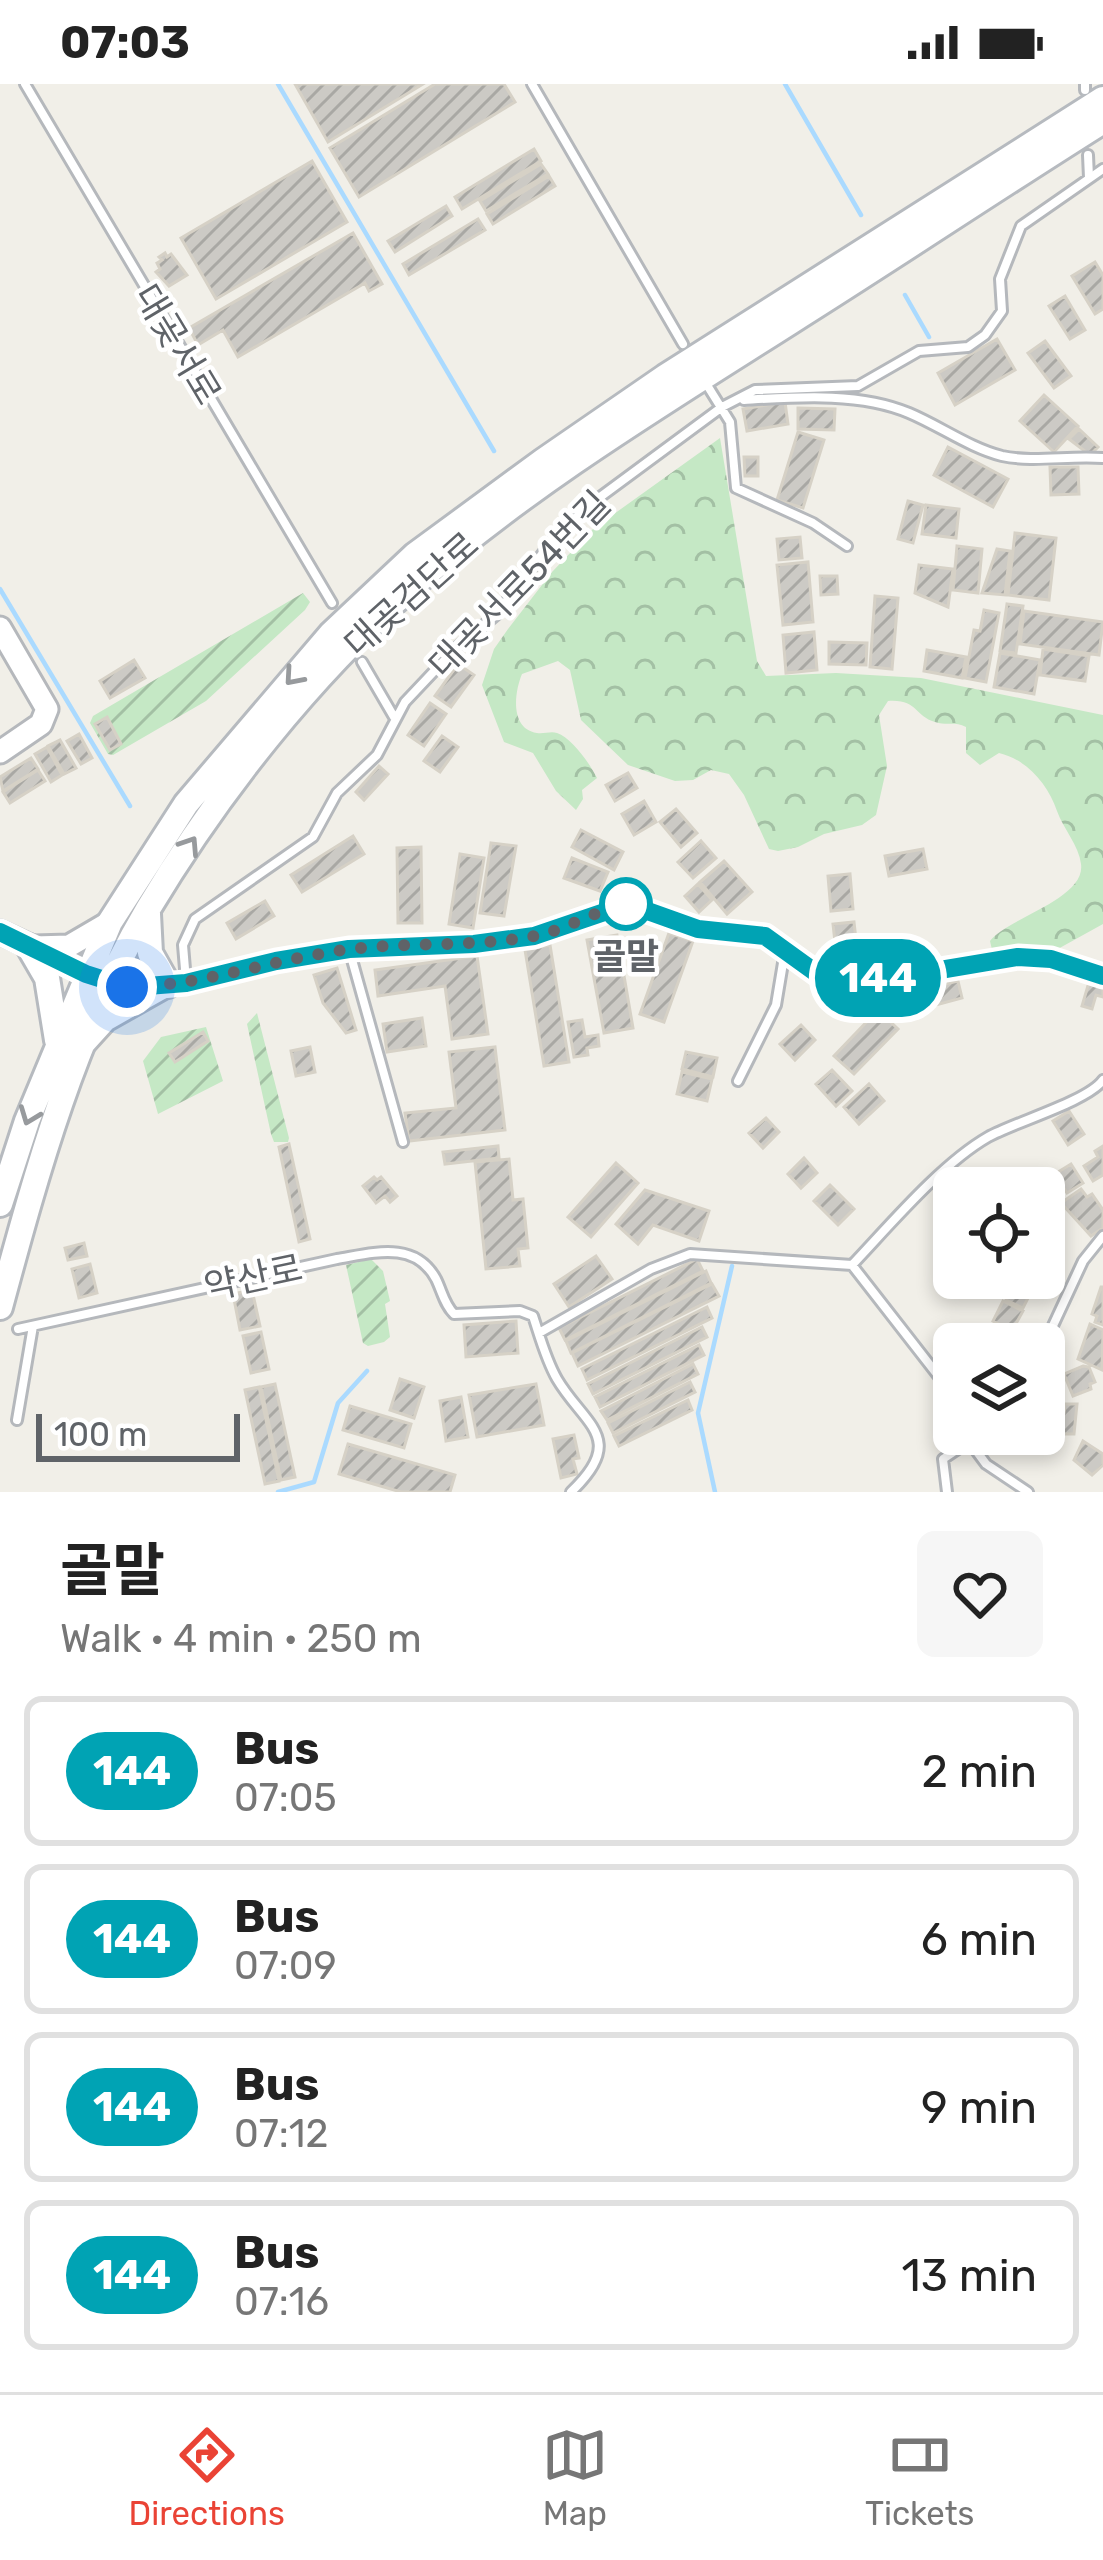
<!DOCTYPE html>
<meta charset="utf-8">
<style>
body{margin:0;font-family:Rubik,"Noto Sans KR",sans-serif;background:#f6f6f6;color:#222;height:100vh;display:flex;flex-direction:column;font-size:45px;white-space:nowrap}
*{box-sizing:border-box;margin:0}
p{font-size:39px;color:#767676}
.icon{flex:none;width:66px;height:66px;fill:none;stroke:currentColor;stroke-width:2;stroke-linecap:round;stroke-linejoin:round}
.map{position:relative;height:1408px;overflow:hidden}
.sheet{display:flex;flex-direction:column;background:#fff;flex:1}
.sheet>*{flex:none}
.badge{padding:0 24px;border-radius:39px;font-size:42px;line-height:78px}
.buttons{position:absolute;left:933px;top:1083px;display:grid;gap:24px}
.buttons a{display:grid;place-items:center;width:132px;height:132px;border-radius:18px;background:#fff;box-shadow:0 6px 18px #0003;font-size:60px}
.scale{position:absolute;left:36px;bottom:30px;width:204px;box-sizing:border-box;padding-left:12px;border:6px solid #5f6368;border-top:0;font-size:33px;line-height:42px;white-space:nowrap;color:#5f6368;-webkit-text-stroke:9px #fff;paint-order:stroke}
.you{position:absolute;width:60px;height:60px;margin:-30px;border:9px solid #fff;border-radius:50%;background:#1a73e8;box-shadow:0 0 0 18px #1a73e833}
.map>.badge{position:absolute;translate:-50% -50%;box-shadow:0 0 0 6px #fff}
.round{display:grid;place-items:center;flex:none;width:126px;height:126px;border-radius:18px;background:#f6f6f6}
.headline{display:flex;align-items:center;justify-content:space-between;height:204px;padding:0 60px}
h1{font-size:57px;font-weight:700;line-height:90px}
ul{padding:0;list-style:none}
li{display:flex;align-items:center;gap:36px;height:150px;margin:0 24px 18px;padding:0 36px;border:6px solid #e0e0e0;border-radius:18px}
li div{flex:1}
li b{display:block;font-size:45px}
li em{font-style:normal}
li .badge{min-width:132px;font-weight:700;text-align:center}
.status{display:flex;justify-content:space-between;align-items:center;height:84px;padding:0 60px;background:#fff;direction:ltr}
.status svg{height:33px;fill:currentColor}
.tabs{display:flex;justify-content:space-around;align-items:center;height:168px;border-top:3px solid #e0e0e0;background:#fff;font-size:33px;color:#767676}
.tabs a{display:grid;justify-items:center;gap:6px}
.tabs .on{color:#ea4335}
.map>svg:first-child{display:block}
.forest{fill:url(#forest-crowns)}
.garden{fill:url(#garden-furrows)}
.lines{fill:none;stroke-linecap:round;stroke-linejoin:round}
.stream{stroke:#aadaff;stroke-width:4.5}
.building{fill:url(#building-hatch);stroke:#d6d1c6;stroke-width:3}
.service-casing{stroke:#b5b8bc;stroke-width:14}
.minor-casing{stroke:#b5b8bc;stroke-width:22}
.tertiary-casing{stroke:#b5b8bc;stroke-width:27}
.secondary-casing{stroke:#b6babf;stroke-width:30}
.service{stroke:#fff;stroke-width:8}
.minor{stroke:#fff;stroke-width:16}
.tertiary{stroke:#fff;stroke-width:21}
.secondary{stroke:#fff;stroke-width:24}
.oneway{stroke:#979a9d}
.line-casing{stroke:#fff;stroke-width:27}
.line{stroke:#00a3b4;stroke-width:18}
.walk{stroke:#5f6368;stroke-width:12;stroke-dasharray:0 21.6}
.stop-dot{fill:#fff;stroke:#00a3b4;stroke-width:6}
.labels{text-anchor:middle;stroke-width:9;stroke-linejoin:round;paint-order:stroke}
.street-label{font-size:36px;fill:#5f6368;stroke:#fff}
.stop-label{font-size:36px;font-weight:bold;fill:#5f6368;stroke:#fff}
</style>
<div class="status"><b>07:03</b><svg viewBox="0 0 49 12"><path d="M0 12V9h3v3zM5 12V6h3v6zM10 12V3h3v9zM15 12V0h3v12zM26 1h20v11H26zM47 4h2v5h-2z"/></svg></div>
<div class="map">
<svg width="1103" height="1408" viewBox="0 0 1103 1408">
<defs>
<pattern id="forest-crowns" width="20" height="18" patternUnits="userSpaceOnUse" patternTransform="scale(3)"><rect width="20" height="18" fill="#c5e8c5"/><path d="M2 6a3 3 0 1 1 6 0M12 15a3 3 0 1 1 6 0" fill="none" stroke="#a3c0a4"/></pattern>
<pattern id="garden-furrows" width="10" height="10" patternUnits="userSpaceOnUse" patternTransform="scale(3)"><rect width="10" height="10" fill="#c5e8c5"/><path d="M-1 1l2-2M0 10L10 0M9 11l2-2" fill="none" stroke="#a3c0a4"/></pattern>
<pattern id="building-hatch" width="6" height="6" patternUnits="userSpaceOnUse" patternTransform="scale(3)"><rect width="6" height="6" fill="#cccac5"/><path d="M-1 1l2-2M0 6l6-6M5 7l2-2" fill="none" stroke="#a9a8a4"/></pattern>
</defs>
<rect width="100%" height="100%" fill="#f1efe8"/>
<!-- forest -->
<path class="forest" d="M720 354 757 577 766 592 836 589 921 594 1103 631V840L1056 866 993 870 990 857C1007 834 1086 815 1081 780 1079 762 1063 744 1057 727 1048 701 1028 676 999 669L980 681 966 669V643C955 637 947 642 935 638 914 632 918 615 888 617L879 631 887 682 876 731 862 741 824 750 798 763 778 767 769 765 744 711 729 690 711 686 693 696 675 697 628 681 581 636 570 586 558 577 522 590C514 609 510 645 537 649 544 650 551 647 557 649 572 654 590 680 597 694L582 706 583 715 576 726 556 707 533 669 504 658 482 601 494 565 508 545 552 488 593 445Z"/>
<!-- garden -->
<path class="garden" d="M303 509 310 518 305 526 206 617 113 671 108 670 90 639 93 632Z
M257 929 289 1054 288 1058H274L271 1050 247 940Z
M206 943 223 997 158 1030 143 977 161 953Z
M371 1175 383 1187 390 1217 385 1220 390 1253 384 1258 368 1262 363 1259 346 1181Z"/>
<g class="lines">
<!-- stream -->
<path class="stream" d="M278 0 494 367
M785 0 861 131
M905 211 929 253
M0 505 130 722
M278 1408 314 1398 338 1319 367 1287
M715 1408 698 1329 732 1182"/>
</g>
<!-- building -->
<path class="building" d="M295 0H423L328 58Z
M435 0H504L515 18 359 113 330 64Z
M534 65 541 77 462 125 455 113Z
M312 77 347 138 216 215 181 154Z
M541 80 548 90 486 127 480 117Z
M549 92 555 102 493 140 487 130Z
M446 122 452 132 395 168 388 157Z
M478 135 485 146 409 191 403 180Z
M353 149 382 200 369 207 365 199 238 273 223 246 198 261 189 244Z
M165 169 167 173 171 170 187 191 169 202 156 188 160 185 157 179 162 176 159 173Z
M1095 178 1103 191V225L1095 230 1072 192Z
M1065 212 1085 246 1070 255 1049 222Z
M997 255 1015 286 955 321 938 289Z
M1045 257 1071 292 1054 304 1028 269Z
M1044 311 1078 342 1054 368 1020 337Z
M785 318 788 340 747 347 743 325Z
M798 324 835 325 834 346 798 345Z
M1079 345 1098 363 1090 371 1069 355Z
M798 348 824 356 803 424 777 416Z
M948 363 1008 395 993 423 934 391Z
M744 373H758V392H745Z
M1050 383H1078L1079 410 1051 411Z
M908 417 923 421 913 459 898 455Z
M926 421 959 425 956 454 922 450Z
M1015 449 1056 454 1049 516 1008 511Z
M800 453 802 474 779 476 777 455Z
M957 462 982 465 978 509 953 506Z
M997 465 1010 467 1005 511 982 509Z
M808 478 813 538 783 541 777 481Z
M919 481 953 485 948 523 915 509Z
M820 492H837L838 510 821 511Z
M875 512 898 514 892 585 870 583Z
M1007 520 1023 522 1016 569 1000 567Z
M984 526 999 529 986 598 965 594 974 546 980 547Z
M1024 527 1103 538 1099 571 1020 560Z
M814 548 817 586 786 589 783 551Z
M829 558 867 559 866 581 829 580Z
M1043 565 1089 572 1085 597 1040 591Z
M927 566 966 573 962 594 924 587Z
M1000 569 1040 576 1034 610 994 603Z
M134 576 145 594 110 614 100 597Z
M458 580 474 591 451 623 435 612Z
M430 619 446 630 424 662 408 651Z
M107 633 121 660 110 666 95 640Z
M79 650 92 674 81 680 67 657Z
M442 652 458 663 440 688 424 677Z
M60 656 76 684 64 690 48 662Z
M47 663 62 691 51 698 35 670Z
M31 674 38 685 3 707 0 693Z
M379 682 388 690 364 716 356 708Z
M38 686 45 697 10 719 3 708Z
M628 689 637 704 615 717 606 701Z
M644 717 656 738 634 751 622 730Z
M676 725 697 749 681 763 660 738Z
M581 746 623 768 614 786 572 763Z
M353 752 364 770 302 808 291 791Z
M701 757 716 774 693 794 678 778Z
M491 759 516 762 504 832 480 829Z
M421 763 422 839H398L397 764Z
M923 765 927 785 889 792 885 772Z
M460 770 484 774 473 844 449 840Z
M572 774 608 788 600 807 564 794Z
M724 777 752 808 727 830 700 798Z
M850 790 853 825 831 827 828 792Z
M698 800 712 816 699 828 685 812Z
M265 817 274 832 236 855 227 839Z
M854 838 858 874 837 876 833 840Z
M669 849 693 857 664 938 640 930Z
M617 851 633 944 604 949 587 856Z
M550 861 569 978 544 982 525 866Z
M477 872 488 950 452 955 445 902 378 912 375 886Z
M858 876 859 888 840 890 839 877Z
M337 884 356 946 346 949 323 919 314 891Z
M958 897 962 914 936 921 932 903Z
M1089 898 1103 902V913L1096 911 1092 925 1082 922Z
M878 926 898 945 854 990 834 972Z
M422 934 426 962 387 968 383 940Z
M582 936 585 953 598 951 599 962 587 964 588 971 574 973 568 938Z
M801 941 815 956 795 976 780 960Z
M203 948 208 957 175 978 169 969Z
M310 963 315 988 296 992 291 967Z
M495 963 505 1046 409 1057 405 1029 456 1024 449 968Z
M686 968 717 974 713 993 682 985Z
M832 986 852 1007 836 1022 816 1000Z
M682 988 712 995 707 1017 677 1010Z
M869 1000 884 1017 859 1040 844 1023Z
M1069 1027 1084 1050 1068 1061 1053 1037Z
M766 1034 779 1048 763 1064 749 1049Z
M289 1060 310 1155 299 1158 279 1063Z
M498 1062 499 1074 445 1080 443 1068Z
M1103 1062V1091L1093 1097 1084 1082 1098 1073 1095 1067Z
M804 1074 817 1089 801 1104 788 1090Z
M509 1075 513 1116 523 1115 528 1164 518 1165 520 1182 486 1185 475 1078Z
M616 1079 638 1099 591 1153 568 1133Z
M1071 1080 1083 1099 1067 1109 1055 1090Z
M1051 1090 1063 1107 1044 1120 1041 1104 1046 1101 1043 1096Z
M374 1093 377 1096 381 1093 397 1112 390 1118 385 1112 376 1119 363 1102Z
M830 1101 854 1125 838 1141 814 1117Z
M1081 1105 1087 1113 1092 1110 1103 1126V1144L1091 1152 1061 1119Z
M645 1106 709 1127 699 1157 653 1141 638 1160 616 1140Z
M1044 1143 1061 1153 1051 1169 1044 1165Z
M84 1159 87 1172 68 1176 65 1164Z
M596 1172 612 1195 569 1223 554 1200Z
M697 1175 703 1187 565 1256 559 1244Z
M90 1180 97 1209 79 1214 72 1185Z
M706 1187 711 1199 571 1269 566 1257Z
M1011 1196 1032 1206 1023 1224 1006 1216Z
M712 1200 719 1212 578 1282 572 1269Z
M1101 1203H1103V1241L1095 1238 1097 1232 1092 1230Z
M252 1206 260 1242 240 1246 233 1210Z
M1003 1217 1023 1227 1012 1247 993 1237Z
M707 1223 712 1234 587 1296 582 1285Z
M516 1237 518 1269 466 1273 464 1241Z
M1090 1240 1103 1246 1102 1286 1078 1275Z
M702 1243 707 1253 593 1310 588 1300Z
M261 1248 269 1285 251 1289 243 1252Z
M699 1261 704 1271 600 1323 595 1313Z
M693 1280 698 1290 607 1336 601 1327Z
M1083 1282 1089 1283 1095 1298 1090 1300 1091 1305 1073 1312 1064 1290Z
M400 1295 424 1303 414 1334 390 1326Z
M690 1298 695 1308 613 1349 608 1339Z
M275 1300 295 1393 281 1396 261 1303Z
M536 1300 544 1341 477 1353 469 1311Z
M259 1303 279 1397 265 1400 245 1306Z
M461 1313 468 1353 446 1357 440 1317Z
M688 1316 692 1326 619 1362 614 1352Z
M1065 1320H1077L1074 1350H1059L1058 1329H1064Z
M350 1322 411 1340 404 1364 343 1346Z
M574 1351 579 1374 573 1375 577 1390 561 1394 553 1355Z
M1083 1357 1103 1370V1381L1092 1391 1074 1376Z
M348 1360 455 1391 450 1408H401L339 1390Z"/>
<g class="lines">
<defs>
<path id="service" d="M25 0 332 519
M532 0 683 260
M1085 0V6
M1088 71 1089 94
M707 301 730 338 736 404 813 439 847 462
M744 316C796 313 860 308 909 329 940 342 970 364 1002 372 1034 379 1070 371 1103 374
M362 578 394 633
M186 897 183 861 195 835 313 753 337 709 377 671 405 618 455 565 496 531 552 457 588 422 722 323 755 306 858 302 919 267 968 263 985 251 1002 227 1000 195 1021 142 1103 85
M738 997 776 921 785 867
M403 1058 349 865 499 858 548 849 628 820 698 845 765 852 819 891 841 897 916 890 1017 873 1051 875 1103 892
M852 1181C889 1142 941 1080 988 1053 1015 1038 1088 1017 1103 996
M18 1245 337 1175C373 1169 415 1156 436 1195 442 1207 444 1220 454 1230L520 1227 533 1232C540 1253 546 1276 557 1295 584 1341 628 1354 571 1408
M539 1249 651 1185 690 1170 852 1181 954 1312
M1044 1261 1083 1177 1103 1152
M17 1336 33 1242
M1034 1350V1351
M969 1357 986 1380 1028 1408
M947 1408 943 1375 964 1361 972 1350"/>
<path id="minor" d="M111 899C160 910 206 893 253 882 285 874 317 870 349 865"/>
<path id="tertiary" d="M0 544 47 625 41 640 0 668
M0 848 103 896
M34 863 69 862 110 838
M86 958 106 936 168 901"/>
<path id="secondary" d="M148 830 150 869 168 901
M29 863 47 894 57 956
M0 1120 27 1037 110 838 186 720 331 550 415 471 543 377 665 293 1103 15
M0 1223C37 1086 75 948 148 825 218 708 309 593 411 503 527 401 661 320 790 238 895 172 998 103 1103 37"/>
</defs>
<!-- service casing -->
<use href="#service" class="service-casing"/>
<!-- minor casing -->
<use href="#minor" class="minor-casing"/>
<!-- tertiary casing -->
<use href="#tertiary" class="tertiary-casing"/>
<!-- secondary casing -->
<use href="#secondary" class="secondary-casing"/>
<!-- service -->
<use href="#service" class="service"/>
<!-- minor -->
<use href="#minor" class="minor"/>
<!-- tertiary -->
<use href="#tertiary" class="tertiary"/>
<!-- secondary -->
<use href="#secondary" class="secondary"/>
</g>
<!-- one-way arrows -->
<defs><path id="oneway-chevron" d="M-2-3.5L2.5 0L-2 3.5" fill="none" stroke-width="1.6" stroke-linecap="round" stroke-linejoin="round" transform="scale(3)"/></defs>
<g class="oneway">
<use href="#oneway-chevron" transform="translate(293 593) rotate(131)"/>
<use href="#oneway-chevron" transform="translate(190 761) rotate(-57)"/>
<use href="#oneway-chevron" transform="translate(29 1032) rotate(111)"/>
</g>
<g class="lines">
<defs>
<path id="line" d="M0 848 86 890 127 903 147 902 186 899 276 877 349 865 474 860 534 852 628 820 698 845 765 852 819 891 841 896 916 890 1018 873 1051 875 1103 892"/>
</defs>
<!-- line casing -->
<use href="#line" class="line-casing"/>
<!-- line -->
<use href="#line" class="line"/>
<!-- walk -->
<path class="walk" d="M127 903C201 902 271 876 344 866 407 857 472 864 535 852 566 846 603 823 626 820"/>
</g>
<!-- markers -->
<circle class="stop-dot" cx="626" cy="820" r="24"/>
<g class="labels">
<!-- street labels -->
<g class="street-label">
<text transform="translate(178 260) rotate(59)" y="13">대곶서로</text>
<text transform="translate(519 500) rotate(-46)" y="13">대곶서로54번길</text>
<text transform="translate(411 510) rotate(-42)" y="13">대곶검단로</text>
<text transform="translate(253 1193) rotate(-12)" y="13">약산로</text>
</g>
<!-- stop labels -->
<g class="stop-label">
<text x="626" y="885">골말</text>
</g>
</g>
</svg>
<div class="buttons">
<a><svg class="icon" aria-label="locate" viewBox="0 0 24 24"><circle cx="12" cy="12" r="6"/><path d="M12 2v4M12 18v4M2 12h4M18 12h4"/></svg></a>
<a><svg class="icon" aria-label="layers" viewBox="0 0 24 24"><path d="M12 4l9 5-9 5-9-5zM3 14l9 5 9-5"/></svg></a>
</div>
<div class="scale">100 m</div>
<div class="you" style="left:127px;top:903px"></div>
<b class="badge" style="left:878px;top:894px;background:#00a3b4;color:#fff">144</b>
</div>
<section class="sheet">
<div class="headline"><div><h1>골말</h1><p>Walk · 4 min · 250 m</p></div><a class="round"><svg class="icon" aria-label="heart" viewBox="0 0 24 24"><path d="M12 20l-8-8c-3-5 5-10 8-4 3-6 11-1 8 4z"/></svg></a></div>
<ul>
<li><span class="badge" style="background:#00a3b4;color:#fff">144</span><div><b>Bus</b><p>07:05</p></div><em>2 min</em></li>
<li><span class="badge" style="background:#00a3b4;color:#fff">144</span><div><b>Bus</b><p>07:09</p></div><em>6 min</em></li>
<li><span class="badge" style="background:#00a3b4;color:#fff">144</span><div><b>Bus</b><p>07:12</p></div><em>9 min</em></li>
<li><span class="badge" style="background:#00a3b4;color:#fff">144</span><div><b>Bus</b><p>07:16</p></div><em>13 min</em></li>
</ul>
</section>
<nav class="tabs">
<a class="on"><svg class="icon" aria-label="directions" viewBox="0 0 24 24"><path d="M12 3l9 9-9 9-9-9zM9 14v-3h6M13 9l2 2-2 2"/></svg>Directions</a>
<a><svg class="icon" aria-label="map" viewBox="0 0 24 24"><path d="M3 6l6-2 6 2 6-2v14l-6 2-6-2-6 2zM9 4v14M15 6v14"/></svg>Map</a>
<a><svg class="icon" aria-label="tickets" viewBox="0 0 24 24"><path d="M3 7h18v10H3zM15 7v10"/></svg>Tickets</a>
</nav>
